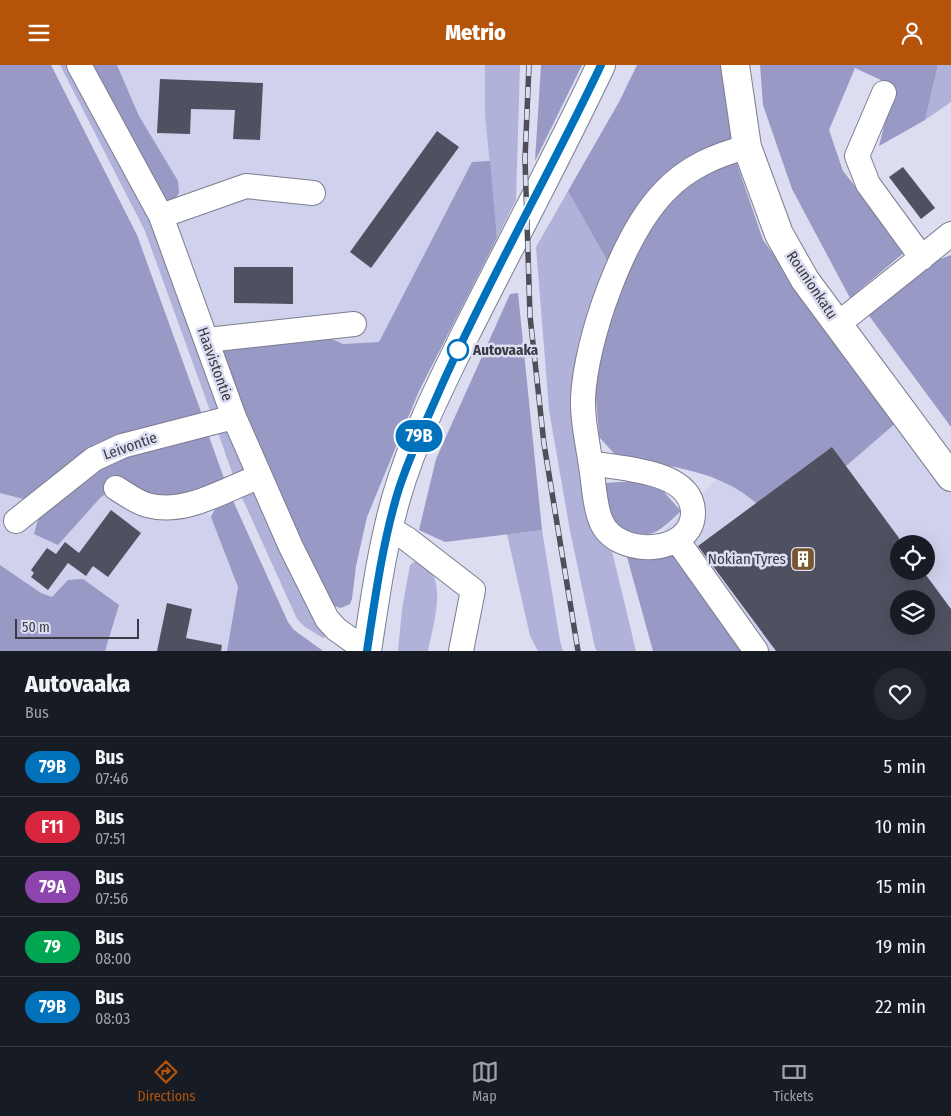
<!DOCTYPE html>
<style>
body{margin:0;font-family:"Fira Sans Condensed",sans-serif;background:#242831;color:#f1f3f6;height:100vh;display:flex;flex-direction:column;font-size:19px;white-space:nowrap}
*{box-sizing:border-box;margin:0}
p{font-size:16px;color:#9ea1a6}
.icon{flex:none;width:28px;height:28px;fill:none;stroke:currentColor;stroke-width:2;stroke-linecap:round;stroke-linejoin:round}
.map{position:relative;height:586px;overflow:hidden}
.panel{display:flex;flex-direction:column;background:#171b24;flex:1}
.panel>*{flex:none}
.badge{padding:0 10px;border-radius:16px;font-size:18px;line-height:32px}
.controls{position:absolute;left:890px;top:470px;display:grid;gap:10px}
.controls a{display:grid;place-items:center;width:45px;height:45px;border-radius:50%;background:#171b24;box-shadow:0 5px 20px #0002;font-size:25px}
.scale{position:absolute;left:15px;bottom:12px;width:124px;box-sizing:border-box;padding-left:5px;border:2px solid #3a3a42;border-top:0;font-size:14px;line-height:18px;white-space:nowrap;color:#3a3a42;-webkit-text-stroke:4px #dcddf1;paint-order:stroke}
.map>.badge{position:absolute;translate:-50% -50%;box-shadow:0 0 0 2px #fff}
.round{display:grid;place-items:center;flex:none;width:52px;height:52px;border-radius:26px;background:#242831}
.overview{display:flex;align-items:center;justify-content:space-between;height:85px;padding:0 25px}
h1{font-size:24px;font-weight:800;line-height:38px}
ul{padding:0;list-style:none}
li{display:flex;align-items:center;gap:15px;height:60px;padding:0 25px;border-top:1px solid #363941}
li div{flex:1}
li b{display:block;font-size:19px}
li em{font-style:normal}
li .badge{min-width:55px;font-weight:700;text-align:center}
header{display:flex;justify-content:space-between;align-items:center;height:65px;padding:0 25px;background:#b45309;color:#fff;font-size:22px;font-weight:800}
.tabs{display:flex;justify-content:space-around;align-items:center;height:70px;border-top:1px solid #363941;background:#171b24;font-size:14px;color:#9ea1a6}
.tabs a{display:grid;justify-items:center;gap:2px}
.tabs .current{color:#b45309}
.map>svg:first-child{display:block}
.built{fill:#d0d1ec;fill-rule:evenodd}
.green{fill:#b1b2da}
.forest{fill:#9899c5}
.building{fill:#4f5060;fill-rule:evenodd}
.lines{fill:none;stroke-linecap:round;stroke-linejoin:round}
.minor-casing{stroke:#7c7d8f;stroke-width:26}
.major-casing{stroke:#7c7d8f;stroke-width:30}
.minor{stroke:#fff;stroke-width:24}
.major{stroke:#fff;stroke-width:28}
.rail-casing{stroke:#4f4f59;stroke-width:5.5}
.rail{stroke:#dcddf1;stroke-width:4;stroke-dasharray:11;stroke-linecap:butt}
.line-casing{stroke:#fff;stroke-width:11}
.line{stroke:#0072bc;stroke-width:8}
.stop-dot{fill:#fff;stroke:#0072bc;stroke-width:2.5}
.labels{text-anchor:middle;stroke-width:5;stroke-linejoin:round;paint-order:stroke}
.street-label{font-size:15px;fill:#3a3a42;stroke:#dcddf1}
.stop-label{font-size:15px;font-weight:bold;fill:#3a3a42;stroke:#dcddf1;text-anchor:start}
.poi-label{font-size:15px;fill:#3a3a42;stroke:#dcddf1;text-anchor:end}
</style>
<header><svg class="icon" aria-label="menu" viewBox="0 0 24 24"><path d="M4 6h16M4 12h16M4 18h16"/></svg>Metrio<svg class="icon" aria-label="person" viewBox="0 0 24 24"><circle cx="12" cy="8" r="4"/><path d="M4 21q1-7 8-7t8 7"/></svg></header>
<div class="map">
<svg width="951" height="586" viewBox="0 0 951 586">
<rect width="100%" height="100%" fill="#dcddf1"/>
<!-- built -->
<path class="built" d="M117 0H485V50L490 96 472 97 379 277 343 279 315 267 218 280 163 135 139 51Z
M897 357 951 428V586H749L664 465 718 413 745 427 756 438 846 401ZM899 479H926V506H899ZM899 534H926V561H899Z
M120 419 190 429 211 452 238 522 227 586H105L67 516 52 532 41 528 0 500V428L31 436 58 480 101 432Z"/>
<!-- green -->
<path class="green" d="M60 0H71L158 161 224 348 212 351 145 166Z
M485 0H520L516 135 497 173 485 50Z
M938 0H951V37L925 55Z
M568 126 609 199 577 310 611 482 636 586H597L595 583 570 466 549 345 536 182Z
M217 365 228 366 249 405 234 413Z
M246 425 256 429 263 436 325 572 323 573 305 562 297 554 239 426Z
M542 465 560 576 563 586H538L530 571 507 469Z
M414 497C452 502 433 560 428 586H398L402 544 410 500Z"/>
<!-- forest -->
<path class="forest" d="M0 0H51L137 170 204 355 31 436 0 428Z
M85 0H117L139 51 178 116 179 128 173 137 163 135Z
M541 0H582L535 96Z
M637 0H721L732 78 681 100 609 199 568 126 619 37Z
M760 0H938L925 55 879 81 894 21 855 3 829 65 843 106 906 186 850 233 792 124 763 40Z
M490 96 497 173 419 326 367 452 356 501 352 534 350 539 341 543 334 541 327 533 270 412 218 280 316 267 343 279 379 277 472 97Z
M736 96 763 175 897 357 846 401 756 438C722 407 666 398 621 396L599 372C598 348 593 320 597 296 605 239 651 142 701 110 711 104 725 101 736 96Z
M951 190V362L867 248 917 203Z
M518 228 542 465 445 477 419 465 436 394 510 229Z
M207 366 225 416 190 429 160 432 120 419 101 432 58 480 34 469 41 444 98 397Z
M636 416 663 426 681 446C655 471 648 477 615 460L608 441 605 418Z
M230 429 288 557 294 565 323 586H227L238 522 211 452 218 437Z
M681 489 749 586H653L627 492Z
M0 500 41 528 52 532 68 515 83 514 119 540 105 586H0Z"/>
<!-- building -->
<path class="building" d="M160 14 263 18 260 75 233 74 235 45 191 44 190 69 157 68Z
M437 66 459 82 371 203 350 187Z
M903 102 935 143 921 154 889 112Z
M234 202H293V239L234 238Z
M832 382 899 473V506H923L951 544V586H776L698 481ZM899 534H926V561H899Z
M111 445 141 468 108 512 93 501 86 511 68 498 48 525 31 512 34 508 31 505 47 483 56 489 65 477 79 488Z
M167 538 192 544 186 573 222 580 221 586H157Z"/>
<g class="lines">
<defs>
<path id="minor" d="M79 0 161 151 234 352 291 482 327 554 336 564 367 586
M884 28 857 91 868 119 922 193
M161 151 246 121 313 128
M838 259 951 169
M207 275 354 259
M591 398C622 404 693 405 693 448 693 490 616 494 601 456 594 440 594 418 591 401 588 379 582 355 583 333 586 273 623 169 665 126 688 102 716 90 747 82
M116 423C126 429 136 437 147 440 185 451 225 424 259 412
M16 456 94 394 122 381 234 352
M389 463 407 474 473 525 461 586
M677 475 756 586"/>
<path id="major" d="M735 0 747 82 779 169 805 215 951 412
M367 586C375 534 382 481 397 430 413 375 440 321 465 270 510 180 558 91 601 0"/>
</defs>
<!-- minor casing -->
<use href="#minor" class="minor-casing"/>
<!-- major casing -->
<use href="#major" class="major-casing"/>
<!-- minor -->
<use href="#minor" class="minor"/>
<!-- major -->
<use href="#major" class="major"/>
<defs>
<path id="rail" d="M529 0 525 94 530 251 544 379 578 586"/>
</defs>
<!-- rail casing -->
<use href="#rail" class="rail-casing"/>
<!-- rail -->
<use href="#rail" class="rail"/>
</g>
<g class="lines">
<defs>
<path id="line" d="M367 586C375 534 382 481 397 430 408 393 426 357 441 322 490 212 550 108 601 0"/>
</defs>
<!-- line casing -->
<use href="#line" class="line-casing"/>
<!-- line -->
<use href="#line" class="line"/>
</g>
<!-- icons -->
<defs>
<symbol id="building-square" viewBox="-11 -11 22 22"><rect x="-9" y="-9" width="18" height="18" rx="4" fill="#76572c" stroke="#dcddf1"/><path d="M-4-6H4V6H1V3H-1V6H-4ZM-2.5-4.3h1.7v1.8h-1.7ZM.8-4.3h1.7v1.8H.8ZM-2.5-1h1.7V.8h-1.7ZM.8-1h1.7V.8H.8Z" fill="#fff"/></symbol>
</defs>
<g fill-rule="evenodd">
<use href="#building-square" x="789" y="480" width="28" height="28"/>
</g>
<!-- markers -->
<circle class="stop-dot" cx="458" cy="285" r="10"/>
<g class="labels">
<!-- street labels -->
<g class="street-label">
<text transform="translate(812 220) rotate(56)" y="5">Rounionkatu</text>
<text transform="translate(215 299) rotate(70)" y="5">Haavistontie</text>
<text transform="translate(130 381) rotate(-19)" y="5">Leivontie</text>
</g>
<!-- stop labels -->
<g class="stop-label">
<text x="473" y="290">Autovaaka</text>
</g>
<!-- poi labels -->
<g class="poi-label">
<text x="786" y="499">Nokian Tyres</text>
</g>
</g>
</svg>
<div class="controls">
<a><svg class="icon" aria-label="locate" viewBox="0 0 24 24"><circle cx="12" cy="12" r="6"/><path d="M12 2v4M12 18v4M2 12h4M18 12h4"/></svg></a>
<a><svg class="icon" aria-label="layers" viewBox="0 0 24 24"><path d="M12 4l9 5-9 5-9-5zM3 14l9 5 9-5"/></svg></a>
</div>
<div class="scale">50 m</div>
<b class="badge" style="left:419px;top:371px;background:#0072bc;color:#fff">79B</b>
</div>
<section class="panel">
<div class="overview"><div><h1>Autovaaka</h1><p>Bus</p></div><a class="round"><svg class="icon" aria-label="heart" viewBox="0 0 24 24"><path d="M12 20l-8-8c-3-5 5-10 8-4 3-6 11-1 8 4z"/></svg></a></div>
<ul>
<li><span class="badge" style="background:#0072bc;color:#fff">79B</span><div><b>Bus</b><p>07:46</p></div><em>5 min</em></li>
<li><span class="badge" style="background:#d7263d;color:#fff">F11</span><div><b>Bus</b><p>07:51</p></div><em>10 min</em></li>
<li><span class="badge" style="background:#8e44ad;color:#fff">79A</span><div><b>Bus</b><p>07:56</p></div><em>15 min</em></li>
<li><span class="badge" style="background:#00a651;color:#fff">79</span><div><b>Bus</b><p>08:00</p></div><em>19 min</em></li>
<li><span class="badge" style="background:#0072bc;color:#fff">79B</span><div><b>Bus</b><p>08:03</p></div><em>22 min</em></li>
</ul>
</section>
<nav class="tabs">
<a class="current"><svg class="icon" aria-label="directions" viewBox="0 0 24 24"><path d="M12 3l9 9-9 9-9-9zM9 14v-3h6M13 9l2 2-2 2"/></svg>Directions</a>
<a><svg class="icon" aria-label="map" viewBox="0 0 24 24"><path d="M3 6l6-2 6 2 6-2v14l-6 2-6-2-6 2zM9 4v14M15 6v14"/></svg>Map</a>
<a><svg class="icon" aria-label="tickets" viewBox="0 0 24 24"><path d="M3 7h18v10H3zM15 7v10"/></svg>Tickets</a>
</nav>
